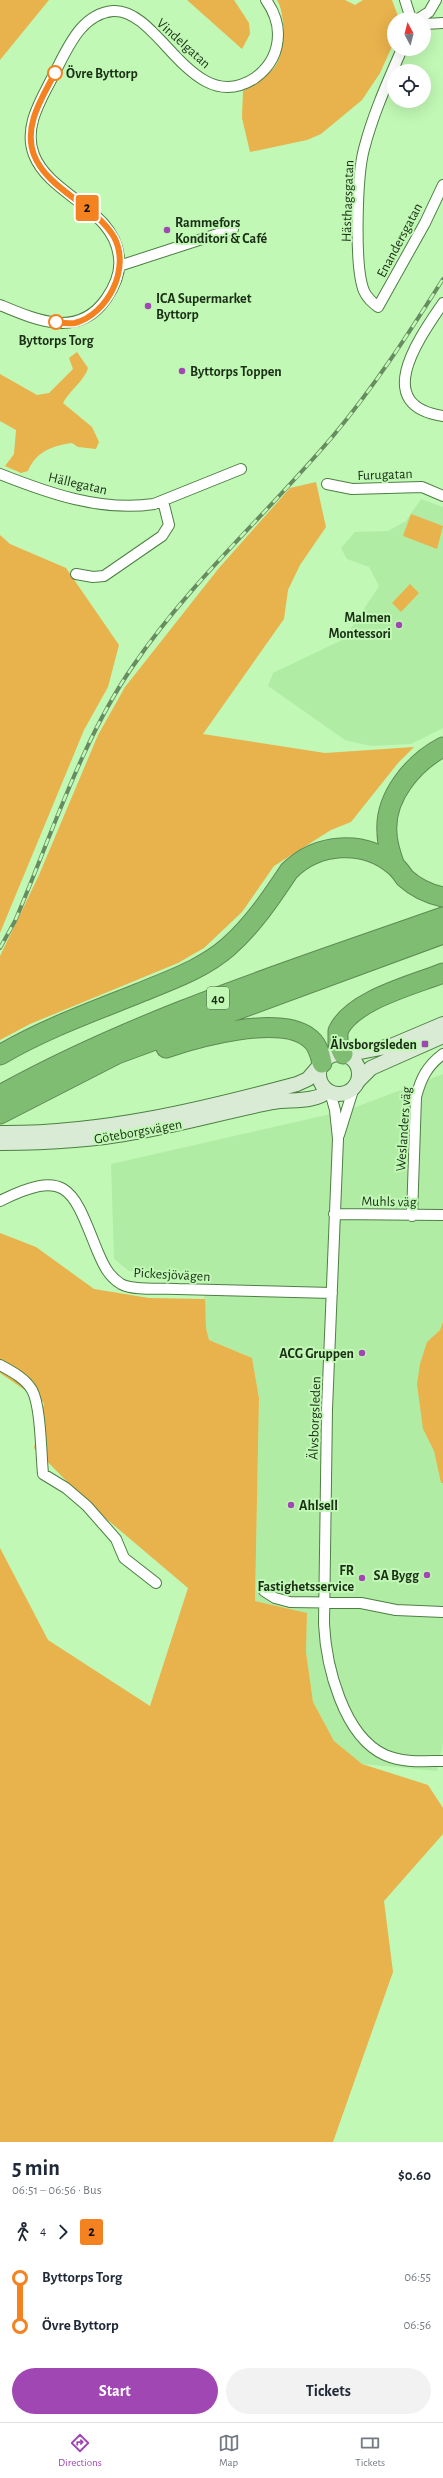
<!DOCTYPE html>
<meta charset="utf-8">
<style>
body{margin:0;font-family:"Alegreya Sans",sans-serif;background:#f2f2f3;color:#1f2937;height:100vh;display:flex;flex-direction:column;font-size:15px;white-space:nowrap}
*{box-sizing:border-box;margin:0}
p{font-size:13px;color:#747a83}
.icon{flex:none;width:22px;height:22px;fill:none;stroke:currentColor;stroke-width:2;stroke-linecap:round;stroke-linejoin:round}
.map{position:relative;height:2142px;overflow:hidden}
.panel{display:flex;flex-direction:column;background:#fff;flex:1}
.panel>*{flex:none}
.badge{padding:0 8px;border-radius:3px;font-size:14px;line-height:26px}
.needle{width:26px;rotate:353deg}
.tools{position:absolute;left:387px;top:12px;display:grid;gap:8px}
.tools a{display:grid;place-items:center;width:44px;height:44px;border-radius:50%;background:#fff;box-shadow:0 4px 16px #0002;font-size:20px}
.map>.badge{position:absolute;translate:-50% -50%;box-shadow:0 0 0 2px #fff}
.legs{display:flex;align-items:center;gap:6px;height:44px;padding:0 12px;font-size:13px}
.legs p{margin-inline-start:auto}
.summary{display:flex;align-items:center;justify-content:space-between;height:68px;padding:0 12px}
h1{font-size:22px;font-weight:700;line-height:30px}
.action{display:flex;gap:8px;margin-top:auto;padding:8px 12px}
.action a{flex:1;height:46px;border-radius:24px;background:#a047b3;color:#fff;font-size:16px;font-weight:700;line-height:46px;text-align:center}
.action a+a{background:#f2f2f3;color:#1f2937}
ul{padding:0 12px;list-style:none}
li{display:flex;align-items:center;gap:14px;height:48px;font-size:15px}
li i{display:grid;place-items:center;width:6px;height:100%;margin:0 5px;background:currentColor}
li i::after{content:'';width:10px;height:10px;margin:-5px;border:3px solid;border-radius:50%;background:#fff}
li p{margin-inline-start:auto}
li:first-child i{background:linear-gradient(#0000 50%,currentColor 0)}
li:last-child i{background:linear-gradient(currentColor 50%,#0000 0)}
.menu{display:flex;justify-content:space-around;align-items:center;height:56px;border-top:1px solid #e0e1e3;background:#fff;font-size:11px;color:#747a83}
.menu a{display:grid;justify-items:center;gap:2px}
.menu .selected{color:#a047b3}
.map>svg:first-child{display:block}
.built{fill:#b1eca5}
.green{fill:#e8b24c}
.lines{fill:none;stroke-linecap:round;stroke-linejoin:round}
.minor-casing{stroke:#4d7f43;stroke-width:12}
.secondary-casing{stroke:#4d7f43;stroke-width:16}
.motorway-casing{stroke:#5c8b52;stroke-width:21}
.minor{stroke:#fff;stroke-width:10}
.secondary{stroke:#d9ebd5;stroke-width:14}
.motorway{stroke:#7fbd73;stroke-width:19}
.rail-casing{stroke:#678c60;stroke-width:4}
.rail{stroke:#c1f8b5;stroke-width:2.5;stroke-dasharray:8;stroke-linecap:butt}
.line-1-casing{stroke:#fff;stroke-width:9}
.line-1{stroke:#f58220;stroke-width:6}
.stop-1-dot{fill:#fff;stroke:#f58220;stroke-width:2}
.poi-dot{fill:#a047b3;stroke:#c1f8b5;stroke-width:1.5}
.labels{text-anchor:middle;stroke-width:4;stroke-linejoin:round;paint-order:stroke}
.shield{fill:#c1f8b5;stroke:#4c6b46;stroke-width:1}
.shield-label{font-size:13px;font-weight:bold;fill:#1a2f16}
.street-label{font-size:14px;fill:#1a2f16;stroke:#c1f8b5}
.stop-label{font-size:14px;font-weight:bold;fill:#1a2f16;stroke:#c1f8b5;text-anchor:start}
.poi-label{font-size:14px;font-weight:bold;fill:#1a2f16;stroke:#c1f8b5;text-anchor:end}
</style>
<div class="map">
<svg width="443" height="2142" viewBox="0 0 443 2142">
<rect width="100%" height="100%" fill="#c1f8b5"/>
<!-- built -->
<path class="built" d="M421 499 443 507V728L411 744 371 746 345 740 268 686 273 673 344 639 379 586 369 567 347 559 343 552 341 548 355 532 388 531 406 521Z
M443 1074V1322L440 1330 427 1342 423 1429 434 1451 441 1483H443V1743L437 1771 362 1764 334 1741 313 1702 306 1652 307 1613 255 1601 259 1398 252 1358 209 1340 206 1328 203 1276 129 1271 114 1259 111 1164 348 1110Z"/>
<!-- green -->
<path class="green" d="M0 0H49L0 60Z
M187 0H234L249 23 250 34 242 49Z
M277 0H345L355 5 363 0H392L399 19H394V42L380 73 362 100 321 134 307 140 250 152 242 118 243 91C253 84 265 77 273 69 286 56 286 14 277 0Z
M77 352 88 368C85 380 69 391 63 403L92 427 99 442 96 449 78 447 72 443C51 446 36 452 28 471L21 473 5 466 14 454 16 430 0 421V374L37 395 49 393 73 369 69 358Z
M316 482 326 527 300 565 288 590 284 619 203 734 325 753 414 747 398 763 351 822 331 830 274 866 242 912 204 948 178 963 30 1024 0 1040V956L39 875 98 735 125 687 219 568 290 488Z
M411 514 443 526 437 549 403 536Z
M0 535 10 544 66 568 119 645 108 687 84 730 0 933Z
M410 584 419 593 401 612 392 603Z
M0 1233 36 1247 94 1289 149 1298 205 1299 206 1328 209 1340 252 1358 259 1398 255 1601 307 1613 306 1652 313 1702 334 1741 362 1764 428 1785 443 1808V1834L384 1901 393 1972 333 2142H0V1548L48 1640 150 1706 188 1588 90 1505 34 1448 44 1403 0 1373Z
M443 1322V1483H441L434 1451 423 1429 417 1384 420 1364 427 1342 440 1330Z"/>
<g class="lines">
<defs>
<path id="minor" d="M405 0 411 19
M418 19 429 12 436 0
M424 24 443 23
M402 49C388 81 373 114 364 149 357 175 354 267 364 291 367 298 372 302 378 307L425 223 443 185
M119 266 233 229
M443 303C420 337 370 405 443 416
M0 305C36 320 78 339 106 299 115 286 121 273 119 258 115 209 50 196 34 155 23 127 41 100 53 76 67 50 80 14 113 11 160 8 192 119 255 78 270 67 278 52 278 34 278 22 273 10 266 0
M0 474C48 493 101 512 154 504L241 469
M327 484 352 489 422 487 443 496
M76 574 93 577 104 576 162 536 169 525 163 501
M330 1092 335 1110 338 1139 327 1409 324 1624C326 1665 343 1736 385 1755 403 1763 424 1761 443 1761
M339 1135 354 1087
M0 1201C68 1167 73 1190 97 1250 103 1264 108 1276 121 1284 133 1291 163 1288 178 1289 229 1290 281 1292 332 1293
M334 1214 443 1215
M412 1216 416 1097C421 1078 427 1066 443 1054
M0 1365C11 1371 25 1378 32 1390 41 1406 41 1454 43 1474L66 1488 87 1506 116 1539 124 1558 156 1583
M264 1591 275 1598 290 1602 361 1603 396 1610 443 1612"/>
<path id="secondary" d="M319 1074a20 20 0 1 1 40 0a20 20 0 1 1-40 0Z
M345 1055 391 1046 443 1024
M358 1081 371 1068 443 1036
M0 1133C101 1134 200 1110 297 1084L308 1079 320 1065
M0 1143C46 1143 91 1141 136 1132 182 1124 227 1111 273 1102 291 1099 314 1103 328 1091"/>
<path id="motorway" d="M395 866C391 855 387 844 387 833 384 797 413 763 443 747
M166 1048C198 1037 278 1015 308 1037 317 1043 320 1053 322 1063
M343 1054 338 1043V1031C352 1000 413 985 443 973
M0 1055C44 1029 92 1012 139 993 170 980 203 969 228 947 253 925 271 898 289 871 317 843 364 839 395 866 399 869 402 874 405 878 416 888 429 894 443 897
M0 1095C139 1018 293 970 443 917
M0 1114 117 1054 443 934"/>
</defs>
<!-- minor casing -->
<use href="#minor" class="minor-casing"/>
<!-- secondary casing -->
<use href="#secondary" class="secondary-casing"/>
<!-- motorway casing -->
<use href="#motorway" class="motorway-casing"/>
<!-- minor -->
<use href="#minor" class="minor"/>
<!-- secondary -->
<use href="#secondary" class="secondary"/>
<!-- motorway -->
<use href="#motorway" class="motorway"/>
<defs>
<path id="rail" d="M0 948 15 921C51 837 81 741 133 666 190 582 267 514 333 436 374 387 409 333 443 279"/>
</defs>
<!-- rail casing -->
<use href="#rail" class="rail-casing"/>
<!-- rail -->
<use href="#rail" class="rail"/>
</g>
<g class="lines">
<defs>
<path id="line-1" d="M55 73C42 98 23 126 34 155 47 189 95 205 114 237 131 268 108 314 75 323 69 324 62 323 56 322"/>
</defs>
<!-- line-1 casing -->
<use href="#line-1" class="line-1-casing"/>
<!-- line-1 -->
<use href="#line-1" class="line-1"/>
</g>
<!-- markers -->
<g class="stop-1-dot">
<circle cx="55" cy="73" r="7"/>
<circle cx="56" cy="322" r="7"/>
</g>
<g class="poi-dot">
<circle cx="167" cy="230" r="4"/>
<circle cx="148" cy="306" r="4"/>
<circle cx="182" cy="371" r="4"/>
<circle cx="399" cy="625" r="4"/>
<rect x="421" y="1040" width="8" height="8" rx="2"/>
<circle cx="362" cy="1353" r="4"/>
<circle cx="291" cy="1505" r="4"/>
<circle cx="427" cy="1575" r="4"/>
<circle cx="362" cy="1578" r="4"/>
</g>
<g class="labels">
<!-- shield labels -->
<rect class="shield" x="207" y="987" width="22" height="22" rx="3"/>
<g class="shield-label">
<text x="218" y="1003">40</text>
</g>
<!-- street labels -->
<g class="street-label">
<text transform="translate(184 43) rotate(42)" y="5">Vindelgatan</text>
<text transform="translate(347 201) rotate(-88)" y="5">Hästhagsgatan</text>
<text transform="translate(399 240) rotate(-62)" y="5">Enandersgatan</text>
<text transform="translate(385 474) rotate(-2)" y="5">Furugatan</text>
<text transform="translate(78 483) rotate(13)" y="5">Hällegatan</text>
<text transform="translate(403 1129) rotate(-86)" y="5">Weslanders väg</text>
<text transform="translate(138 1131) rotate(-10)" y="5">Göteborgsvägen</text>
<text transform="translate(389 1201) rotate(1)" y="5">Muhls väg</text>
<text transform="translate(172 1274) rotate(3)" y="5">Pickesjövägen</text>
<text transform="translate(314 1418) rotate(-88)" y="5">Älvsborgsleden</text>
</g>
<!-- stop labels -->
<g class="stop-label">
<text x="66" y="78">Övre Byttorp</text>
<text x="56" y="345" text-anchor="middle">Byttorps Torg</text>
</g>
<!-- poi labels -->
<g class="poi-label">
<text x="175" y="227" text-anchor="start">Rammefors<tspan x="175" dy="16">Konditori &amp; Café</tspan></text>
<text x="156" y="303" text-anchor="start">ICA Supermarket<tspan x="156" dy="16">Byttorp</tspan></text>
<text x="190" y="376" text-anchor="start">Byttorps Toppen</text>
<text x="391" y="622">Malmen<tspan x="391" dy="16">Montessori</tspan></text>
<text x="417" y="1049">Älvsborgsleden</text>
<text x="354" y="1358">ACG Gruppen</text>
<text x="299" y="1510" text-anchor="start">Ahlsell</text>
<text x="354" y="1575">FR<tspan x="354" dy="16">Fastighetsservice</tspan></text>
<text x="419" y="1580">SA Bygg</text>
</g>
</g>
</svg>
<div class="tools">
<a><svg class="needle" viewBox="-14 -14 28 28"><path d="M0-13l5 13h-10z" fill="#e53935"/><path d="M0 13l5-13h-10z" fill="#747a83"/></svg></a>
<a><svg class="icon" aria-label="locate" viewBox="0 0 24 24"><circle cx="12" cy="12" r="6"/><path d="M12 2v4M12 18v4M2 12h4M18 12h4"/></svg></a>
</div>
<b class="badge" style="left:87px;top:208px;background:#f58220;color:#111">2</b>
</div>
<section class="panel">
<div class="summary"><div><h1>5 min</h1><p>06:51 – 06:56 · Bus</p></div><b>$0.60</b></div>
<div class="legs"><svg class="icon" aria-label="walk" viewBox="0 0 24 24"><circle cx="13" cy="4" r="2"/><path d="M13 8l-2 6 4 7M11 14l-3 7M7 12l3-4h3l4 4"/></svg>4<svg class="icon" aria-label="forward" viewBox="0 0 24 24"><path d="M9 5l7 7-7 7"/></svg><b class="badge" style="background:#f58220;color:#111">2</b></div>
<ul>
<li><i style="color:#f58220"></i><b>Byttorps Torg</b><p>06:55</p></li>
<li><i style="color:#f58220"></i><b>Övre Byttorp</b><p>06:56</p></li>
</ul>
<div class="action"><a>Start</a><a>Tickets</a></div>
</section>
<nav class="menu">
<a class="selected"><svg class="icon" aria-label="directions" viewBox="0 0 24 24"><path d="M12 3l9 9-9 9-9-9zM9 14v-3h6M13 9l2 2-2 2"/></svg>Directions</a>
<a><svg class="icon" aria-label="map" viewBox="0 0 24 24"><path d="M3 6l6-2 6 2 6-2v14l-6 2-6-2-6 2zM9 4v14M15 6v14"/></svg>Map</a>
<a><svg class="icon" aria-label="tickets" viewBox="0 0 24 24"><path d="M3 7h18v10H3zM15 7v10"/></svg>Tickets</a>
</nav>
